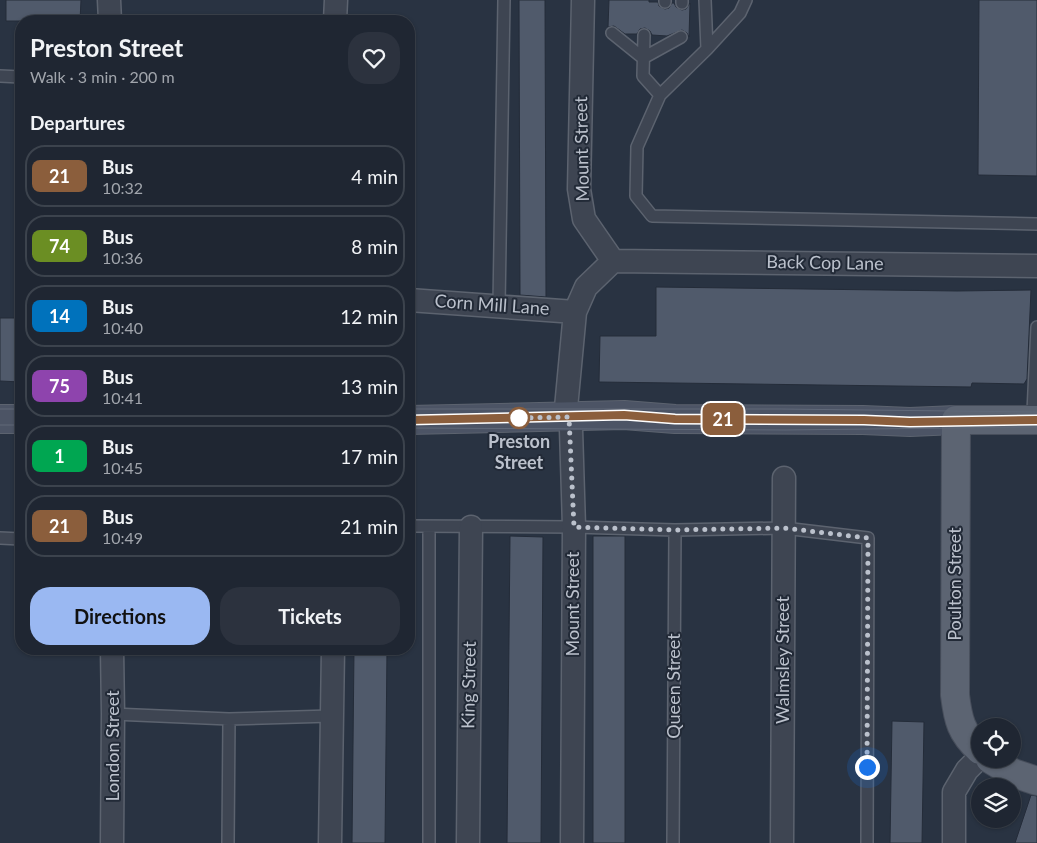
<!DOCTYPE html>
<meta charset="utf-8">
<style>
body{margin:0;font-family:Lato,sans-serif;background:#2c323e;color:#f1f3f6;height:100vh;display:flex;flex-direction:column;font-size:19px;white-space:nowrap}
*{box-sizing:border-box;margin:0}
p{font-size:16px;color:#a1a5ac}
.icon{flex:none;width:28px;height:28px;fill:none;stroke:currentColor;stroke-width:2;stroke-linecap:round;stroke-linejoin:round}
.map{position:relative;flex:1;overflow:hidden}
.drawer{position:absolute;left:15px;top:15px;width:400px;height:640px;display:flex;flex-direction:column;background:#1f2632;border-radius:20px;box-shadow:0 1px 4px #0004,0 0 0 1px #3c434d}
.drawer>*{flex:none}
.badge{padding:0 10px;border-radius:8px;font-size:18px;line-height:32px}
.fabs{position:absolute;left:971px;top:718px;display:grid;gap:10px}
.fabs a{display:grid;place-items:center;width:50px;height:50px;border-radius:50%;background:#1f2632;box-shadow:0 1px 4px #0004,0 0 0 1px #3c434d;font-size:25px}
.you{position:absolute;width:25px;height:25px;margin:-12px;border:4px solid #fff;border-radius:50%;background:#1a73e8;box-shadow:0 0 0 8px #1a73e833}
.map>.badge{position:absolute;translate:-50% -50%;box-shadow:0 0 0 2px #fff}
h2{padding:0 15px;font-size:19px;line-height:45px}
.round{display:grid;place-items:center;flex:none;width:52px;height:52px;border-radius:20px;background:#2c323e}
.overview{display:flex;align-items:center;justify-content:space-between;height:85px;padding:0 15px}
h1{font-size:24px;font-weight:700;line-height:38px}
.cta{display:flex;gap:10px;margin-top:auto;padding:10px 15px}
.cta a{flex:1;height:58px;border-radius:20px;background:#9ab8f2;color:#111;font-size:20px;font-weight:700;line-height:58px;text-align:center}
.cta a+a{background:#2c323e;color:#f1f3f6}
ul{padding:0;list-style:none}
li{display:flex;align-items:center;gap:15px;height:62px;margin:0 10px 8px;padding:0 5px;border:2px solid #3c434d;border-radius:20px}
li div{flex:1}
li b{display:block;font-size:19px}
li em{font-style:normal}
li .badge{min-width:55px;font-weight:700;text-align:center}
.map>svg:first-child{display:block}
.building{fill:#505a6b;stroke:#242c39}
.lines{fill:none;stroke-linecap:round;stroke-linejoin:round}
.lane-casing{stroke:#5c636f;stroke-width:14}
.street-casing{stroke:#5c636f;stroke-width:25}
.secondary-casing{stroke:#5c636f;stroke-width:30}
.primary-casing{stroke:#474e5b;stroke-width:30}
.lane{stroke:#3e4552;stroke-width:11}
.street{stroke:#3e4552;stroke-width:22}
.secondary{stroke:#4c5465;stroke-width:28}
.primary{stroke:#5c6472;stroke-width:28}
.tram{stroke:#606979;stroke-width:1}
.line-casing{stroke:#fff;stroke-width:11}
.line{stroke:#8b5e3c;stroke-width:8}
.walk{stroke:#bbc1cc;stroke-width:5;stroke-dasharray:0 9}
.stop-dot{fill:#fff;stroke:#8b5e3c;stroke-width:2.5}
.labels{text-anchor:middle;stroke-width:4;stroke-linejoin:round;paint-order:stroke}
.street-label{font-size:18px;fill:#bbc1cc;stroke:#222a37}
.stop-label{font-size:18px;font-weight:bold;fill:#bbc1cc;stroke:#222a37}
</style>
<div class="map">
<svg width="1037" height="843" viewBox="0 0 1037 843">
<rect width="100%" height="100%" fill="#293342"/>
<!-- building -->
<path class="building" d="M6 0H81L80 21H6Z
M519 0H545L546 297 520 295Z
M609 0H649V2H658L659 6 665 9 669 8 672 3H674L676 7 682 10 686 9 690 3 689 37 687 33 682 30 667 36 652 35 650 31 645 28 640 29 637 34H625L614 26 608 27Z
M979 0H1037V176L978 175Z
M656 287 957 291 1031 290 1027 379 1024 384 972 383 971 387 599 382 600 336H656Z
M0 318H21V382L0 381Z
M510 536 543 537 541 843H507Z
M593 536H625V843H593Z
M354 649H387L385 843H352Z
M892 721 924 722 922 843H890Z
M1031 795 1037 796V843H1015Z"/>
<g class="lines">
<defs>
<path id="lane" d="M705 0 707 49
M746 0 740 13 707 49 660 95 637 147 636 196 652 216 1037 224
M665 2V0
M682 3V0
M612 33 643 58
M644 35 643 76 660 95
M643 58 681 37
M0 76 21 77
M499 305 504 0
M1036 420 1033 412 1037 327
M409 526 574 527 675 530 784 528 868 538 867 843
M429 527V843
M0 538 21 539
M113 714 229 719 331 716
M228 843 229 719
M673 843 675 530"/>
<path id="street" d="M109 0 110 21
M583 0 579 189 584 219 613 261
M335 21 336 0
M613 261 1037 266
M409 300 575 312
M112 649 113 714 112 843
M330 843 333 649
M468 843 471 527
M572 843 574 527 571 429 566 408 575 312 586 287 613 261
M782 843 784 478
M954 843V792L967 770 980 757"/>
<path id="secondary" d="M0 419H21
M409 420 624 415 675 419 863 420 910 422 956 420"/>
<path id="primary" d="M980 750C961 733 958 720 955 695L956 420H1037
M990 759 1013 773 1037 781"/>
</defs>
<!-- lane casing -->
<use href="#lane" class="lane-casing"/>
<!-- street casing -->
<use href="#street" class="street-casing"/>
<!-- secondary casing -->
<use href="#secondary" class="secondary-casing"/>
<!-- primary casing -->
<use href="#primary" class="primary-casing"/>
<!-- lane -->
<use href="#lane" class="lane"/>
<!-- street -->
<use href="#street" class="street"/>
<!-- secondary -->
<use href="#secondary" class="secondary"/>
<!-- primary -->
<use href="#primary" class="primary"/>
<!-- tram -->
<path class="tram" d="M0 409H21
M409 409H780L1037 412
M0 425H21
M409 428 785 430 1037 427"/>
</g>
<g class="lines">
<defs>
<path id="line" d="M409 420 624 415 675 419 864 420 910 422 1037 420"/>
</defs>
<!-- line casing -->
<use href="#line" class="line-casing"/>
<!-- line -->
<use href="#line" class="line"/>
<!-- walk -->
<path class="walk" d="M519 418H516L569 417 574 527 675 530 784 528 868 538 867 767"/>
</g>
<!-- markers -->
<circle class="stop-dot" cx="519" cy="418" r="10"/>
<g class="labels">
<!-- street labels -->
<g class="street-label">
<text transform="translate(582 149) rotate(-91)" y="6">Mount Street</text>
<text transform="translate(825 263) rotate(1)" y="6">Back Cop Lane</text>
<text transform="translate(492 305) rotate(4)" y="6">Corn Mill Lane</text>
<text transform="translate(955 584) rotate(-90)" y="6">Poulton Street</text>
<text transform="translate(573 604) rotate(-90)" y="6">Mount Street</text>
<text transform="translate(783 660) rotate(-90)" y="6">Walmsley Street</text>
<text transform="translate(469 685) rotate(-89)" y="6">King Street</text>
<text transform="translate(674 686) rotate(-90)" y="6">Queen Street</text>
<text transform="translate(113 746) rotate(-90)" y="6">London Street</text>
</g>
<!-- stop labels -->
<g class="stop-label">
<text x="519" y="448">Preston<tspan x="519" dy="21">Street</tspan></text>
</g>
</g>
</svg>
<div class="fabs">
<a><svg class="icon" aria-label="locate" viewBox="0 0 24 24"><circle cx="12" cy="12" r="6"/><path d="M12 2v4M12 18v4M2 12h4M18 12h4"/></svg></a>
<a><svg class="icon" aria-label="layers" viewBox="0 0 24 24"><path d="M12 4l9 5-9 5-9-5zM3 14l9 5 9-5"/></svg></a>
</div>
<div class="you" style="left:867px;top:767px"></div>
<b class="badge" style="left:723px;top:419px;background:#8b5e3c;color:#fff">21</b>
<section class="drawer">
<div class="overview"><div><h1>Preston Street</h1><p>Walk · 3 min · 200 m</p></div><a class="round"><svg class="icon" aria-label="heart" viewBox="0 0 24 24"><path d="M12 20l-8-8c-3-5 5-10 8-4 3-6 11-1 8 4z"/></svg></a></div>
<h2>Departures</h2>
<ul>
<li><span class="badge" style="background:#8b5e3c;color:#fff">21</span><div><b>Bus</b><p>10:32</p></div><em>4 min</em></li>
<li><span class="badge" style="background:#6b8e23;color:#fff">74</span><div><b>Bus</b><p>10:36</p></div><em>8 min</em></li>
<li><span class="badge" style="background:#0072bc;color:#fff">14</span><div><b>Bus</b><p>10:40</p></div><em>12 min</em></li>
<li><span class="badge" style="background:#8e44ad;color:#fff">75</span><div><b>Bus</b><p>10:41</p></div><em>13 min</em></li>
<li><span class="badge" style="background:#00a651;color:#fff">1</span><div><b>Bus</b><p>10:45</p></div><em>17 min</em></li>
<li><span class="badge" style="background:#8b5e3c;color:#fff">21</span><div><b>Bus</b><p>10:49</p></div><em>21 min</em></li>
</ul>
<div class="cta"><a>Directions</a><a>Tickets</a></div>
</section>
</div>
